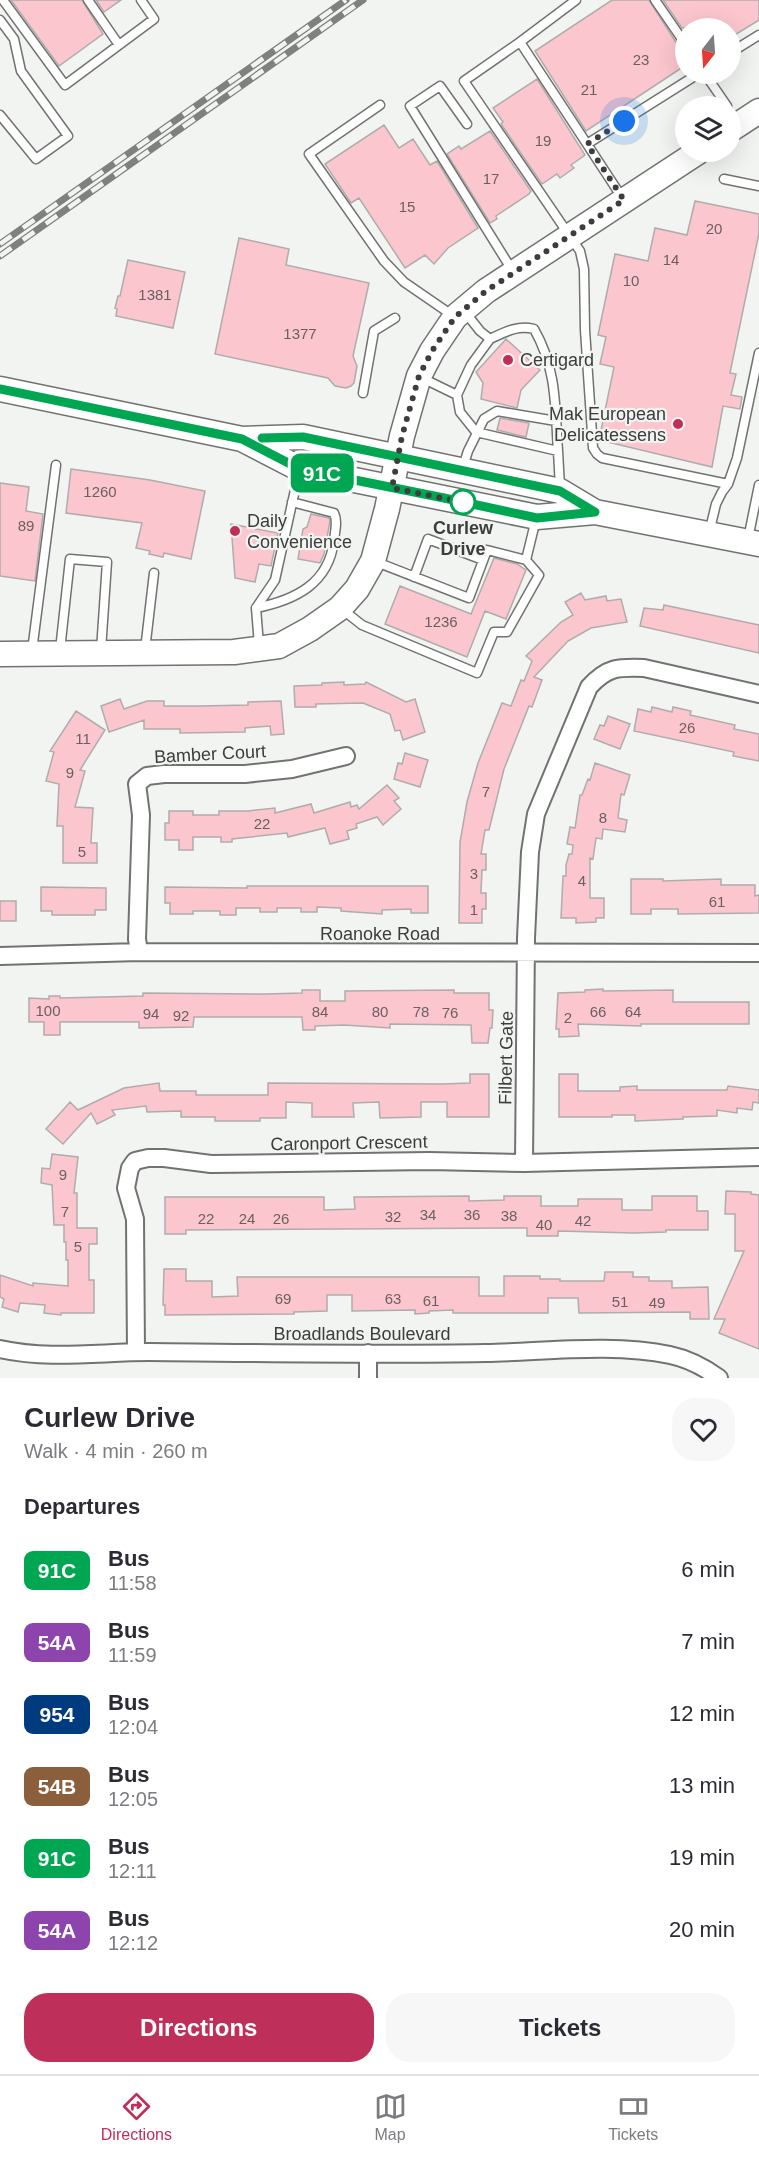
<!DOCTYPE html>
<meta charset="utf-8">
<style>
body{margin:0;font-family:Helvetica,sans-serif;background:#f7f7f7;color:#2b2b33;height:100vh;display:flex;flex-direction:column;font-size:22px;white-space:nowrap}
*{box-sizing:border-box;margin:0}
p{font-size:20px;color:#7c7c81}
.icon{flex:none;width:33px;height:33px;fill:none;stroke:currentColor;stroke-width:2;stroke-linecap:round;stroke-linejoin:round}
.map{position:relative;height:1378px;overflow:hidden}
.side{display:flex;flex-direction:column;background:#fff;flex:1}
.side>*{flex:none}
.badge{padding:0 12px;border-radius:9px;font-size:21px;line-height:39px}
.needle{width:39px;rotate:197deg}
.buttons{position:absolute;left:675px;top:18px;display:grid;gap:12px}
.buttons a{display:grid;place-items:center;width:66px;height:66px;border-radius:50%;background:#fff;box-shadow:0 6px 24px #0002;font-size:30px}
.you{position:absolute;width:30px;height:30px;margin:-15px;border:4px solid #fff;border-radius:50%;background:#1a73e8;box-shadow:0 0 0 9px #1a73e833}
.map>.badge{position:absolute;translate:-50% -50%;box-shadow:0 0 0 3px #fff}
h2{padding:0 24px;font-size:22px;line-height:54px}
.round{display:grid;place-items:center;flex:none;width:63px;height:63px;border-radius:24px;background:#f7f7f7}
.overview{display:flex;align-items:center;justify-content:space-between;height:102px;padding:0 24px}
h1{font-size:28px;font-weight:700;line-height:45px}
.cta{display:flex;gap:12px;margin-top:auto;padding:12px 24px}
.cta a{flex:1;height:69px;border-radius:24px;background:#be2f5a;color:#fff;font-size:24px;font-weight:700;line-height:69px;text-align:center}
.cta a+a{background:#f7f7f7;color:#2b2b33}
ul{padding:0;list-style:none}
li{display:flex;align-items:center;gap:18px;height:72px;padding:0 24px}
li div{flex:1}
li b{display:block;font-size:22px}
li em{font-style:normal}
li .badge{min-width:66px;font-weight:700;text-align:center}
.menu{display:flex;justify-content:space-around;align-items:center;height:84px;border-top:2px solid #e1e1e2;background:#fff;font-size:16px;color:#7c7c81}
.menu a{display:grid;justify-items:center;gap:3px}
.menu .current{color:#be2f5a}
.map>svg:first-child{display:block}
.building{fill:#fbc6ce;stroke:#b0acac;stroke-width:1.5}
.lines{fill:none;stroke-linecap:round;stroke-linejoin:round}
.lane-casing{stroke:#717370;stroke-width:11}
.street-casing{stroke:#717370;stroke-width:20}
.secondary-casing{stroke:#717370;stroke-width:27}
.lane{stroke:#fff;stroke-width:8}
.street{stroke:#fff;stroke-width:16}
.secondary{stroke:#fff;stroke-width:24}
.rail-casing{stroke:#7f807f;stroke-width:7}
.rail{stroke:#f2f4f1;stroke-width:4.5;stroke-dasharray:14;stroke-linecap:butt}
.line-casing{stroke:#fff;stroke-width:14}
.line{stroke:#00a651;stroke-width:9}
.walk{stroke:#3c3d3c;stroke-width:6;stroke-dasharray:0 10.8}
.poi-dot{fill:#be2f5a;stroke:#f2f4f1;stroke-width:2}
.stop-dot{fill:#fff;stroke:#00a651;stroke-width:3}
.labels{text-anchor:middle;stroke-width:4.5;stroke-linejoin:round;paint-order:stroke}
.number-label{font-size:15px;fill:#6c5f60}
.poi-label{font-size:18px;fill:#3c3d3c;stroke:#f2f4f1;text-anchor:start}
.stop-label{font-size:18px;font-weight:bold;fill:#3c3d3c;stroke:#f2f4f1}
.street-label{font-size:18px;fill:#3c3d3c;stroke:#f2f4f1}
</style>
<div class="map">
<svg width="759" height="1378" viewBox="0 0 759 1378">
<rect width="100%" height="100%" fill="#f2f4f1"/>
<!-- building -->
<path class="building" d="M11 0H82L103 34 59 66Z
M96 0H121L104 12Z
M612 0H649L686 58V65L586 131 535 51Z
M663 0H759V20L730 38V28H682Z
M537 79 585 155 571 165 574 168 560 178 557 174 542 184 501 124 503 122 493 108Z
M384 125 399 148 413 139 430 165 437 161 478 228 448 248 434 264 425 255 405 268 359 198 351 203 325 164Z
M490 131 531 191 529 194 496 216 497 219 490 223 447 154 459 146 461 149Z
M695 201 759 214V233L730 373 736 374 731 395 742 397 740 409 723 406 712 467 599 440 614 367 600 364 606 337 598 335 615 254 648 261 655 228 687 235Z
M239 238 289 249 286 265 369 283 353 356 357 366 354 383 351 386 346 388 335 386 328 378 215 354Z
M128 260 185 272 173 328 116 316 117 309 115 308 118 296H120Z
M506 339 540 370 521 390 517 408 481 399 483 383 476 372Z
M500 418 529 423 526 437 497 430Z
M71 469 150 480 205 491 191 559 164 553 163 557 149 554 150 551 136 548 142 523 66 513Z
M0 483 29 487 26 511 43 514 35 581 0 576Z
M311 514 329 518 330 521 324 554 320 563 298 559 303 529 307 527Z
M231 524 278 533 271 566 259 564 255 582 235 578Z
M494 558 517 564 526 570 506 619 485 611 467 657 385 624 400 586 471 614Z
M581 593 585 600 606 596 607 601 621 599 627 622 591 628 568 641 534 677 542 680 532 707 529 706 504 769 489 830H485L481 854H486V870H482L481 893H486V909H482V923H459L460 842 467 802 478 763 502 703 511 706 521 680 524 681 532 661 526 656 561 622 573 615 565 602Z
M664 605 759 625V653L640 626 644 608 663 610Z
M344 682V685L365 684 366 682 406 702 415 699 425 732 403 740 400 730 395 731 390 714 363 703 316 704V707H295L294 686 322 685V683Z
M120 699 124 709 147 701H164V706H200L248 705V702L281 701 284 734 271 735 270 726 245 728V732L180 733V729H144V720L109 732 101 706Z
M652 707 672 712 673 707 691 711 690 715 735 725 734 729 759 734V761L733 756 734 752 634 731 638 709 651 712Z
M76 711 105 730 80 770 85 771 75 807 93 808 91 843H97V863H63V826H57L59 784 46 781 54 752 50 751Z
M608 716 630 724 620 749 594 739 600 725 604 726Z
M405 753 428 760 420 787 394 779 398 763 402 764Z
M595 763 630 775 624 795 621 794 618 818 627 820 625 832 603 829 602 839 596 838 593 859 590 858V898H604V918H596V922L576 923V918H561L563 876H566V865L569 854H572L573 845 567 844 570 827 575 828 580 795H582L588 779 590 780Z
M387 785 399 798 394 801 401 809 383 825 377 817 356 824 357 828 347 831 349 839 330 844 325 828 288 837 287 833 232 839V842H221V837H193V850H179V840H165V823H169V811H193V815H219V811H248L275 808V813L311 804 314 813 350 802 351 807 357 805 359 809Z
M631 879H663V881L721 879V885H755V896L759 895V913L678 914V909H651V914H631Z
M247 886H428V913H411V909L382 910V914L341 911V908L317 907V912H301V908H277V912H260V908H236V915H220V911H193V914H170V903H165V887L247 888Z
M41 887 106 888V910H95V915H52V911H41Z
M0 901H16V921H0Z
M603 989V991L673 990V1002H749V1024H641V1026L578 1024 579 1036 559 1037V1029H556L558 993 585 992V990Z
M302 990H320V1001H345V991L454 990V993H489V1010H493L492 1028H490L488 1043H472L471 1025 390 1024V1028L344 1025 315 1026V1030H303L302 1017H194L193 1027 139 1028V1022H60V1035H44V1022H29V998L49 999V996H60V998L143 996V993L265 994 302 993Z
M470 1074H489V1117H447V1102H421V1117L380 1118 379 1102 353 1103 354 1117H312V1103L286 1102V1118H260V1121H215V1117H181V1111L147 1112 146 1106 112 1110 115 1115 97 1124 91 1113 63 1144 46 1129 70 1102 78 1110 124 1088 159 1083 160 1091H196V1095H268V1083L443 1084 470 1083Z
M559 1074H578V1091H620V1087L637 1086V1090H727L728 1086 759 1090V1103L753 1102 752 1110 737 1108V1113L717 1110V1116L683 1117V1119L635 1121V1115H612V1117H559Z
M52 1154 78 1157 74 1193H77V1228H97V1244H89V1280H94V1313H61V1315L44 1313 45 1305 20 1303 18 1312 2 1307 4 1299 0 1297V1275L33 1286V1283L68 1286V1260H66V1242H64V1225H54L52 1185 41 1183 42 1168 50 1169Z
M726 1191 751 1192V1194L759 1195V1349L719 1333 725 1319H714L744 1251H735V1214H725Z
M469 1196V1201L504 1200V1196H541V1206H578V1199H622V1210H652V1196H697V1211H708V1230H666V1232L634 1233 558 1231V1236H527V1228L186 1230V1234H165V1197H324V1210L355 1209 354 1197Z
M164 1269H186V1281H212V1297L238 1296 237 1277H479V1296H504V1276H540V1279H560V1281H604L605 1272H633V1277H649V1281H672V1288L708 1287 709 1319H690V1312L579 1313 578 1298H548V1313H453V1310L429 1311V1313L415 1314V1310L352 1311V1295H327V1311L294 1312V1314L165 1315V1305H163Z"/>
<g class="lines">
<defs>
<path id="lane" d="M3 0 65 85 154 19 141 0
M88 0 119 45
M576 0 520 42 587 144
M655 0 686 45
M0 20 14 39 21 71 68 136 36 159 0 115
M520 42 464 81 580 251 584 269 585 330 593 448 597 454 602 458 728 484
M730 53 759 35
M705 74 727 106
M380 105 309 154 384 261 404 282 452 315
M467 124 440 86 410 106 512 270
M724 179 759 186
M623 199 587 144 698 74
M465 312 480 331 490 339 471 365 457 395 460 412 476 432 558 451 560 487
M490 339C505 332 517 325 534 329 557 369 555 407 558 451
M420 377 457 395
M363 393 374 331 395 318
M462 470 468 451 484 419 497 411 556 421
M709 533 716 504 722 492 728 484 737 458 759 353
M748 539 759 485
M374 561 469 598 487 550 526 560 536 519
M414 577 428 539 483 560
M256 608C295 600 329 584 334 540 335 531 338 521 334 513L292 502
M343 610 362 625 477 673 494 632H507L539 575 526 560
M259 645 256 608 275 580 299 472
M60 650 70 559 107 562 101 650
M145 650 154 573
M32 651 56 465"/>
<path id="street" d="M139 952 137 939 141 815 137 784 147 776 164 774H245L292 769 346 756
M0 956 139 952 759 953
M524 1163 526 938 530 852 536 814 589 687C607 667 618 667 644 668L759 694
M0 1349C49 1360 100 1352 149 1352 261 1353 373 1355 485 1353 543 1352 613 1343 670 1355 689 1359 704 1367 719 1378
M136 1352 135 1219 126 1188 130 1168 135 1161 148 1158H164L211 1164 429 1161 524 1163 759 1157
M368 1378V1353"/>
<path id="secondary" d="M730 130 759 111
M0 389 242 439 303 437 560 491 595 512
M244 440 300 469 537 517 595 512 759 544
M0 654 234 652 279 646 310 629 340 608 357 589 373 561 387 509 402 436 419 376 432 351 455 317 486 291 698 152"/>
</defs>
<!-- lane casing -->
<use href="#lane" class="lane-casing"/>
<!-- street casing -->
<use href="#street" class="street-casing"/>
<!-- secondary casing -->
<use href="#secondary" class="secondary-casing"/>
<!-- lane -->
<use href="#lane" class="lane"/>
<!-- street -->
<use href="#street" class="street"/>
<!-- secondary -->
<use href="#secondary" class="secondary"/>
<defs>
<path id="rail" d="M0 244 346 0
M0 256 363 0"/>
</defs>
<!-- rail casing -->
<use href="#rail" class="rail-casing"/>
<!-- rail -->
<use href="#rail" class="rail"/>
</g>
<g class="lines">
<defs>
<path id="line" d="M0 389 242 439 300 469 444 498 537 518 595 512 560 491 303 437 262 438"/>
</defs>
<!-- line casing -->
<use href="#line" class="line-casing"/>
<!-- line -->
<use href="#line" class="line"/>
<!-- walk -->
<path class="walk" d="M463 502 467 503 392 488 402 436 419 376 432 351 455 317 486 291 624 200 587 144 624 121"/>
</g>
<!-- markers -->
<g class="poi-dot">
<circle cx="508" cy="360" r="6"/>
<circle cx="678" cy="424" r="6"/>
<circle cx="235" cy="531" r="6"/>
</g>
<circle class="stop-dot" cx="463" cy="502" r="12"/>
<g class="labels">
<!-- number labels -->
<g class="number-label">
<text x="641" y="65">23</text>
<text x="589" y="95">21</text>
<text x="543" y="146">19</text>
<text x="491" y="184">17</text>
<text x="407" y="212">15</text>
<text x="714" y="234">20</text>
<text x="671" y="265">14</text>
<text x="631" y="286">10</text>
<text x="155" y="300">1381</text>
<text x="300" y="339">1377</text>
<text x="100" y="497">1260</text>
<text x="26" y="531">89</text>
<text x="441" y="627">1236</text>
<text x="687" y="733">26</text>
<text x="83" y="744">11</text>
<text x="70" y="778">9</text>
<text x="486" y="797">7</text>
<text x="603" y="823">8</text>
<text x="262" y="829">22</text>
<text x="82" y="857">5</text>
<text x="474" y="879">3</text>
<text x="582" y="886">4</text>
<text x="717" y="907">61</text>
<text x="474" y="915">1</text>
<text x="48" y="1016">100</text>
<text x="320" y="1017">84</text>
<text x="380" y="1017">80</text>
<text x="421" y="1017">78</text>
<text x="598" y="1017">66</text>
<text x="633" y="1017">64</text>
<text x="450" y="1018">76</text>
<text x="151" y="1019">94</text>
<text x="181" y="1021">92</text>
<text x="568" y="1023">2</text>
<text x="63" y="1180">9</text>
<text x="65" y="1217">7</text>
<text x="428" y="1220">34</text>
<text x="472" y="1220">36</text>
<text x="509" y="1221">38</text>
<text x="393" y="1222">32</text>
<text x="206" y="1224">22</text>
<text x="247" y="1224">24</text>
<text x="281" y="1224">26</text>
<text x="583" y="1226">42</text>
<text x="544" y="1230">40</text>
<text x="78" y="1252">5</text>
<text x="283" y="1304">69</text>
<text x="393" y="1304">63</text>
<text x="431" y="1306">61</text>
<text x="620" y="1307">51</text>
<text x="657" y="1308">49</text>
</g>
<!-- poi labels -->
<g class="poi-label">
<text x="520" y="366">Certigard</text>
<text x="666" y="420" text-anchor="end">Mak European<tspan x="666" dy="21">Delicatessens</tspan></text>
<text x="247" y="527">Daily<tspan x="247" dy="21">Convenience</tspan></text>
</g>
<!-- stop labels -->
<g class="stop-label">
<text x="463" y="534">Curlew<tspan x="463" dy="21">Drive</tspan></text>
</g>
<!-- street labels -->
<g class="street-label">
<text transform="translate(210 754) rotate(-3)" y="6">Bamber Court</text>
<text x="380" y="940">Roanoke Road</text>
<text transform="translate(506 1058) rotate(-89)" y="6">Filbert Gate</text>
<text transform="translate(349 1143) rotate(-1)" y="6">Caronport Crescent</text>
<text x="362" y="1340">Broadlands Boulevard</text>
</g>
</g>
</svg>
<div class="buttons">
<a><svg class="needle" viewBox="-14 -14 28 28"><path d="M0-13l5 13h-10z" fill="#e53935"/><path d="M0 13l5-13h-10z" fill="#7c7c81"/></svg></a>
<a><svg class="icon" aria-label="layers" viewBox="0 0 24 24"><path d="M12 4l9 5-9 5-9-5zM3 14l9 5 9-5"/></svg></a>
</div>
<div class="you" style="left:624px;top:121px"></div>
<b class="badge" style="left:322px;top:473px;background:#00a651;color:#fff">91C</b>
</div>
<section class="side">
<div class="overview"><div><h1>Curlew Drive</h1><p>Walk · 4 min · 260 m</p></div><a class="round"><svg class="icon" aria-label="heart" viewBox="0 0 24 24"><path d="M12 20l-8-8c-3-5 5-10 8-4 3-6 11-1 8 4z"/></svg></a></div>
<h2>Departures</h2>
<ul>
<li><span class="badge" style="background:#00a651;color:#fff">91C</span><div><b>Bus</b><p>11:58</p></div><em>6 min</em></li>
<li><span class="badge" style="background:#8e44ad;color:#fff">54A</span><div><b>Bus</b><p>11:59</p></div><em>7 min</em></li>
<li><span class="badge" style="background:#003b80;color:#fff">954</span><div><b>Bus</b><p>12:04</p></div><em>12 min</em></li>
<li><span class="badge" style="background:#8b5e3c;color:#fff">54B</span><div><b>Bus</b><p>12:05</p></div><em>13 min</em></li>
<li><span class="badge" style="background:#00a651;color:#fff">91C</span><div><b>Bus</b><p>12:11</p></div><em>19 min</em></li>
<li><span class="badge" style="background:#8e44ad;color:#fff">54A</span><div><b>Bus</b><p>12:12</p></div><em>20 min</em></li>
</ul>
<div class="cta"><a>Directions</a><a>Tickets</a></div>
</section>
<nav class="menu">
<a class="current"><svg class="icon" aria-label="directions" viewBox="0 0 24 24"><path d="M12 3l9 9-9 9-9-9zM9 14v-3h6M13 9l2 2-2 2"/></svg>Directions</a>
<a><svg class="icon" aria-label="map" viewBox="0 0 24 24"><path d="M3 6l6-2 6 2 6-2v14l-6 2-6-2-6 2zM9 4v14M15 6v14"/></svg>Map</a>
<a><svg class="icon" aria-label="tickets" viewBox="0 0 24 24"><path d="M3 7h18v10H3zM15 7v10"/></svg>Tickets</a>
</nav>
